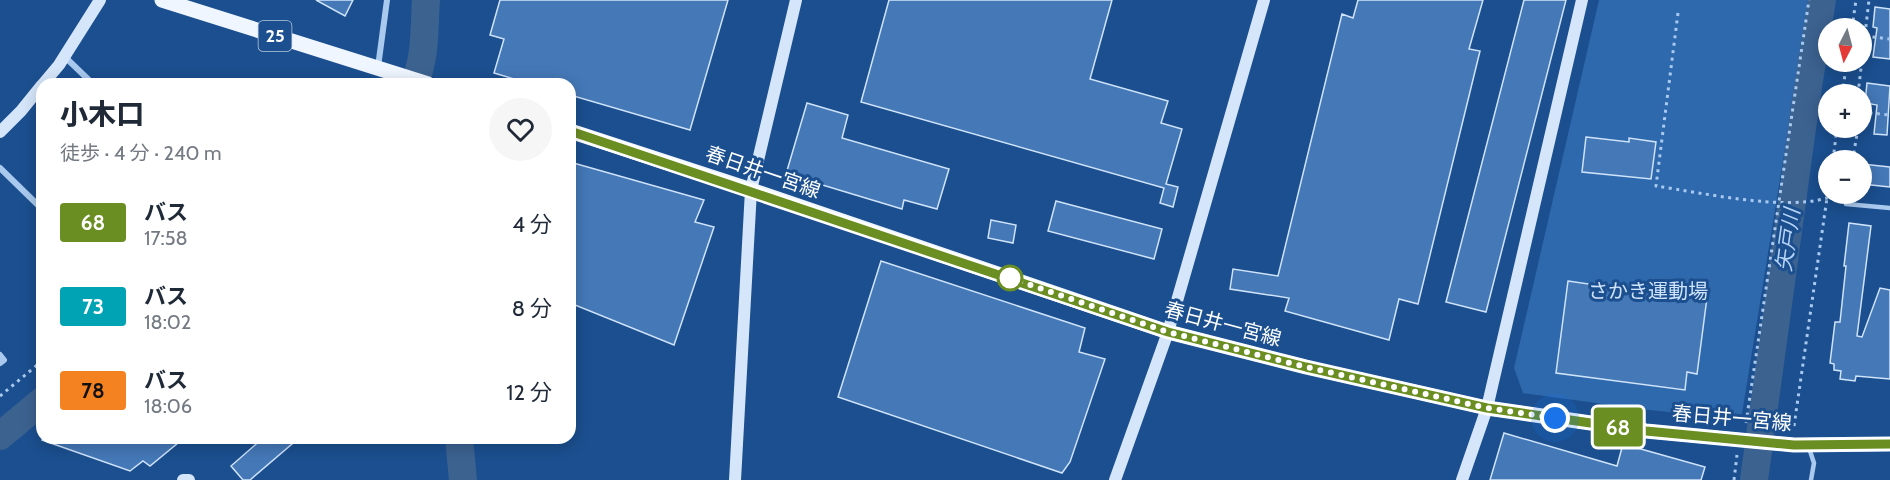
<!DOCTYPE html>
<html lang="ja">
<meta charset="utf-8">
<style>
body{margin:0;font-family:Cabin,"Noto Sans JP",sans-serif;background:#f6f6f7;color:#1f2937;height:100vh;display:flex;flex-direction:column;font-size:22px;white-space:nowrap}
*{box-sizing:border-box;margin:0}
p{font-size:20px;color:#747a83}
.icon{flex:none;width:33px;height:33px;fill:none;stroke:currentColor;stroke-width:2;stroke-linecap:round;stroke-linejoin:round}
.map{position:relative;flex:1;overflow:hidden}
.sheet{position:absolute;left:36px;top:78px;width:540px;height:366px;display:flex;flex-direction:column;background:#fff;border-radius:18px;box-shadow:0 3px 15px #0003}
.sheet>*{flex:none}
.badge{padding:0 12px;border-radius:4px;font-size:21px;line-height:39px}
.needle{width:39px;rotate:186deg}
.tools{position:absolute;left:1818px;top:18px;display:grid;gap:12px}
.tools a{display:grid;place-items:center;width:54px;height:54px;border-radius:50%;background:#fff;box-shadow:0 3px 15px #0003;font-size:30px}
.you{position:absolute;width:30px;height:30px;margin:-15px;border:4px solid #fff;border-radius:50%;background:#1a73e8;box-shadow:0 0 0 9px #1a73e833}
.map>.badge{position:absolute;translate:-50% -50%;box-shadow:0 0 0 3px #fff}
.round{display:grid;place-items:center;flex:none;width:63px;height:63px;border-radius:32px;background:#f6f6f7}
.summary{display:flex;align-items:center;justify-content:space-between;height:102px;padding:0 24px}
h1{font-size:28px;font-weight:800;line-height:45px}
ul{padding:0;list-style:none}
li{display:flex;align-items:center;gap:18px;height:84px;padding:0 24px}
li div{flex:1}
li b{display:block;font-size:22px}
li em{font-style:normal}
li .badge{min-width:66px;font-weight:700;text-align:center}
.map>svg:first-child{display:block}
.green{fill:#2e69ad}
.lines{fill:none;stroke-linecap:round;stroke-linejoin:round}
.river{stroke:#3c6290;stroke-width:28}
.building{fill:#4478b7;stroke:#cfe3fa;stroke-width:1.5}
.path{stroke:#a9c9ee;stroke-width:3;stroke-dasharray:3 4.5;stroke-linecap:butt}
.lane{stroke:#a9c9ee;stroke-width:4.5}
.street{stroke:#a9c9ee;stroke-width:6}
.secondary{stroke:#d6e6fa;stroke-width:12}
.primary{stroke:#f0f6ff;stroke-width:15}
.line-casing{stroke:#fff;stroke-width:14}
.line{stroke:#6b8e23;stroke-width:9}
.walk{stroke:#fff;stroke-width:6;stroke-dasharray:0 10.8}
.stop-dot{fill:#fff;stroke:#6b8e23;stroke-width:3}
.labels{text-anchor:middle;stroke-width:6;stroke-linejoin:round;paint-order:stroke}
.shield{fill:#1b4f8f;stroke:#bbcadd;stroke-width:1.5}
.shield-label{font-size:18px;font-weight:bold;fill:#fff}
.street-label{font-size:20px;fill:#fff;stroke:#1b4f8f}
.park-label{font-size:20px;fill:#cfe3fa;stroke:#1b4f8f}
.water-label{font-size:21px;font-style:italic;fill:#b5d3f5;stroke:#1b4f8f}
</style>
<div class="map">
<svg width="1890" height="480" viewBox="0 0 1890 480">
<rect width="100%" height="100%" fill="#1b4f8f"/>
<!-- green -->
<path class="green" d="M1599 0H1809L1741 420 1641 409 1523 393 1514 368Z"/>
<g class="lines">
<!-- river -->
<path class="river" d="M414 84C426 58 424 29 426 0
M0 436 42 401
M459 438 463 480
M1754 480 1806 99 1822 0"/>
</g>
<!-- building -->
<path class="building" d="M316 0H353L345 16Z
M500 0H728L690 130 570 95V84H531L494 73 504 39 490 35Z
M889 0H1112L1090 79 1168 101 1161 123 1182 129 1166 184 1178 187 1173 207 1160 203 1164 188 861 102Z
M1358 0H1483L1469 49 1480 51 1418 304 1399 299 1389 340 1285 311 1289 298 1230 289 1233 269 1278 276 1342 14 1353 18Z
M1524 0H1566L1486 312 1446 302Z
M1875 7 1890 9V59L1873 57 1877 28 1873 27Z
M1867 83 1890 86 1887 135 1874 134 1877 105 1865 103Z
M807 103 848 115 842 138 949 169 937 209 904 200 902 209 786 174Z
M1586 137 1629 142V138L1656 142 1651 179 1582 172Z
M570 162 704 200 695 222 714 227 674 345 570 303Z
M1862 164 1890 167V187L1862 184Z
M1056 201 1162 229 1154 259 1048 231Z
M991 220 1016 225 1013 243 988 238Z
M1849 223 1871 226 1857 336 1862 337 1880 288 1890 290V379L1856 376 1855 381 1840 379 1841 371 1834 370V364L1830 363 1835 322H1840L1846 266H1844Z
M881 261 1085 328 1079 352 1105 359 1070 462 1062 473 838 397Z
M1568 281 1595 285V283L1653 291 1655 283 1708 290 1697 374 1687 372 1685 390 1556 373Z
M1504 433 1617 466 1623 444 1705 467 1701 480H1490Z
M43 438H184L150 466 143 461 130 471 42 440Z
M263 438H299L250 480H243L231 466Z"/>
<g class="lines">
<!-- path -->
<path class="path" d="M1678 13 1656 186C1704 193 1783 211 1827 198L1828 189
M1852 28 1856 0
M1865 36 1890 39
M1842 94 1847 62
M1858 94 1869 0
M1862 112 1890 115
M1833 160 1837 128
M1850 160 1854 152 1858 128
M40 331 42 329
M0 396 42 361
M1746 423 1809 0
M1794 426 1827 198 1841 197
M1734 480 1737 455"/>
<!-- lane -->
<path class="lane" d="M1846 204 1890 208
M1809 448 1814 463 1811 480"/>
<!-- street -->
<path class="street" d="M64 56 93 84
M378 67 387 0
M0 168 42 209
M0 355 4 360 0 363"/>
<!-- secondary -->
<path class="secondary" d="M43 84 59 65 100 0
M0 132 21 111 42 85
M183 480H189
M735 480 751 190 796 0
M1115 480 1168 332 1264 0
M1462 480 1487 408 1582 0"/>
<!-- primary -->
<path class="primary" d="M162 0 428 84
M570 131 751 190 1168 332 1306 367 1487 408 1646 431 1794 445 1890 444"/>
</g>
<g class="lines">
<defs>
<path id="line" d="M570 131 1168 332 1306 367 1487 408 1646 431 1794 445 1890 444"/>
</defs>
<!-- line casing -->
<use href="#line" class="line-casing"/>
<!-- line -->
<use href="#line" class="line"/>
<!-- walk -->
<path class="walk" d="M1010 278 1168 332 1306 367 1487 408 1555 418"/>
</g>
<!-- markers -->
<circle class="stop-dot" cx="1010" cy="278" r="12"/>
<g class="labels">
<!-- shield labels -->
<rect class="shield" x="258.5" y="21" width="33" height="30" rx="4.5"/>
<g class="shield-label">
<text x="275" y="42">25</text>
</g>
<!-- street labels -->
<g class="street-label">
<text transform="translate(763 172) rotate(19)" y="7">春日井一宮線</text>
<text transform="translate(1223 324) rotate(15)" y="7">春日井一宮線</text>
<text transform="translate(1732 418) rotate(5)" y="7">春日井一宮線</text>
</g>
<!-- park labels -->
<g class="park-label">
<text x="1648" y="298">さかき運動場</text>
</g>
<!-- water labels -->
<g class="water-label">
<text transform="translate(1788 240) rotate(-82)" y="7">矢戸川</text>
</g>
</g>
</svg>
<div class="tools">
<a><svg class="needle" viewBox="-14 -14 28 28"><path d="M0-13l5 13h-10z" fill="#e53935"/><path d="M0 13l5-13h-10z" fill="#747a83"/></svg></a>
<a>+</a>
<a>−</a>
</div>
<div class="you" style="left:1555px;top:418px"></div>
<b class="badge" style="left:1618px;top:427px;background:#6b8e23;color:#fff">68</b>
<section class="sheet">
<div class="summary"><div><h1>小木口</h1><p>徒歩 · 4 分 · 240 m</p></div><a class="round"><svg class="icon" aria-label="heart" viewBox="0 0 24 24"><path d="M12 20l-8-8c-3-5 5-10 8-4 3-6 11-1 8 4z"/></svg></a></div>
<ul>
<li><span class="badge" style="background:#6b8e23;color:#fff">68</span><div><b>バス</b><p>17:58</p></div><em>4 分</em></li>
<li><span class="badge" style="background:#00a3b4;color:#fff">73</span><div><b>バス</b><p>18:02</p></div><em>8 分</em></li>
<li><span class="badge" style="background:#f58220;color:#111">78</span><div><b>バス</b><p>18:06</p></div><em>12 分</em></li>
</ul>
</section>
</div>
